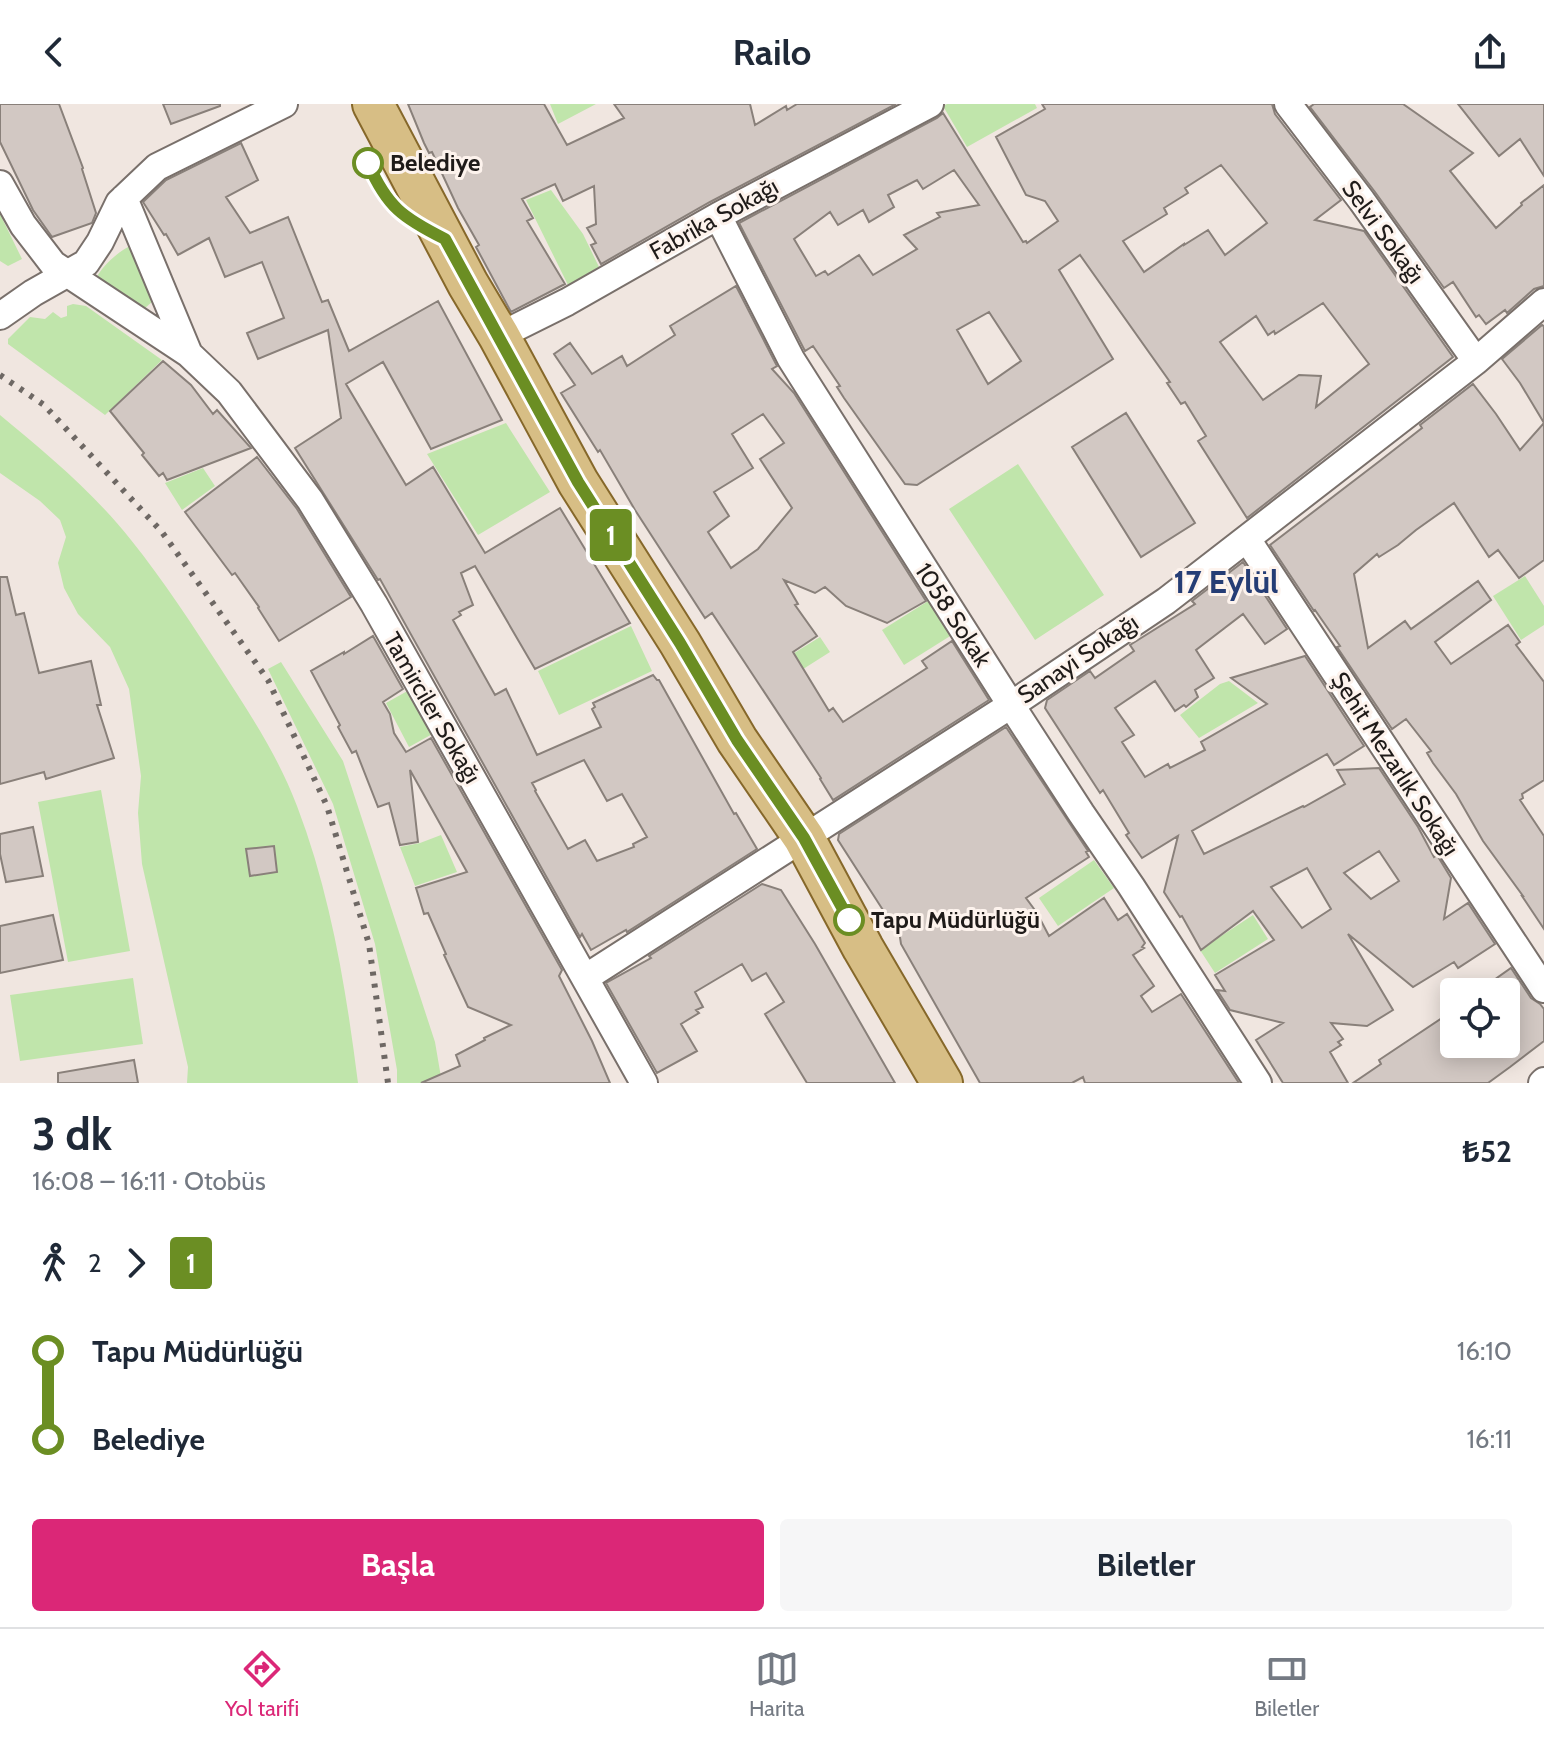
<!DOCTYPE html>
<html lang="tr">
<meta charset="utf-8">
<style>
body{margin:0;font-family:Cabin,sans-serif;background:#f6f6f7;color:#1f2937;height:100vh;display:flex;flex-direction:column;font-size:30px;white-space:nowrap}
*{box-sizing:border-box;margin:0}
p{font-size:26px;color:#747a83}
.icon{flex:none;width:44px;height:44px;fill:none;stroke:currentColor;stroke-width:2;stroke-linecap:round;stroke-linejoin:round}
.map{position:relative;height:979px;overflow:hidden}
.panel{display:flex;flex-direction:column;background:#fff;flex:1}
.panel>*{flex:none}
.badge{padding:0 16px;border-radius:6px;font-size:28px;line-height:52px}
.fabs{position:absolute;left:1440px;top:874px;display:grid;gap:16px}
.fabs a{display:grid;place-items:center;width:80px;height:80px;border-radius:8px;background:#fff;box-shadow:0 4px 20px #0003;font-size:40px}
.map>.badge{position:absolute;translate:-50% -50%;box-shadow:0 0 0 4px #fff}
.legs{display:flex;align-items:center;gap:12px;height:88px;padding:0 32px;font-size:26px}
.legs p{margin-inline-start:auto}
.overview{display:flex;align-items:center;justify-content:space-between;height:136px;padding:0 32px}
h1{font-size:44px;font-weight:700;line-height:60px}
.action{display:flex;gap:16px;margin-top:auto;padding:16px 32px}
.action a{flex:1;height:92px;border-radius:8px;background:#db2777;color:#fff;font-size:32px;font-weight:700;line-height:92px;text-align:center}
.action a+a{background:#f6f6f7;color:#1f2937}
ul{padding:0 32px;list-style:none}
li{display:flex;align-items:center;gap:28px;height:88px;font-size:30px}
li i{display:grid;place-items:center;width:12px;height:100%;margin:0 10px;background:currentColor}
li i::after{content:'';width:20px;height:20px;margin:-10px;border:6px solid;border-radius:50%;background:#fff}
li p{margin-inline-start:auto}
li:first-child i{background:linear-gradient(#0000 50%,currentColor 0)}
li:last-child i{background:linear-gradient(currentColor 50%,#0000 0)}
header{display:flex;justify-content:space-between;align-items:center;height:104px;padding:0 32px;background:#fff;font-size:36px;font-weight:700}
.menu{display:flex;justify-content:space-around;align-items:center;height:112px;border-top:2px solid #e0e1e3;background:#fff;font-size:22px;color:#747a83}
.menu a{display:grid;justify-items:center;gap:4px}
.menu .selected{color:#db2777}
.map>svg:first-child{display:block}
.green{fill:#c0e5ab}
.building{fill:#d2c8c3;stroke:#89807a;stroke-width:2;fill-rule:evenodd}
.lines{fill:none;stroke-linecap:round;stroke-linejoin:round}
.minor-casing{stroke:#79706b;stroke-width:30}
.primary-casing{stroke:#86682a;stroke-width:44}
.minor{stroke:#fff;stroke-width:26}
.primary{stroke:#d7be85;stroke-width:40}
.rail{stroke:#6e6864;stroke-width:6;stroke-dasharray:4 8;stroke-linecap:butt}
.line-1-casing{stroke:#fff;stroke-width:18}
.line-1{stroke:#6b8e23;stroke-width:12}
.stop-1-dot{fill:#fff;stroke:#6b8e23;stroke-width:4}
.labels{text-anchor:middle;stroke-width:6;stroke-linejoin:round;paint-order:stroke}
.stop-label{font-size:24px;font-weight:bold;fill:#1f1b19;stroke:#fdf3ed;text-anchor:start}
.street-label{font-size:24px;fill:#1f1b19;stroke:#fdf3ed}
.district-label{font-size:32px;font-weight:bold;fill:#253d75;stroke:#fdf3ed}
</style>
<header><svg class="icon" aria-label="back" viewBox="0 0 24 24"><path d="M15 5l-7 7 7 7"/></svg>Railo<svg class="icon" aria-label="share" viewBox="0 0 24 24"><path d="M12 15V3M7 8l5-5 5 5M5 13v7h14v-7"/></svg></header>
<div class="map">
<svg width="1544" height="979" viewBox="0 0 1544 979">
<rect width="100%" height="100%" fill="#f0e6e0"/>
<!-- green -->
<path class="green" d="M550 0H596L558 20Z
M947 0H1035L1037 4 967 43 943 2Z
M551 86 583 130 599 163 568 181 526 96Z
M0 110 22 155 8 162 0 157Z
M132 141 153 197 144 205 97 173C102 162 120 146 132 141Z
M73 200 86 202 162 256 105 311 8 240V235L30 213 45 215 53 208 61 214 67 212V202Z
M0 311C46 349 94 389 131 436 164 477 193 522 221 565 250 610 278 652 297 702 331 791 346 885 358 979H187L188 963 142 760 138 709 141 672 129 585 110 543 78 510 64 484 58 459 66 433 60 416 40 397 0 369Z
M506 319 550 388 478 431 427 350Z
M1018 360 1104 491 1035 536 949 405Z
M203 364 215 382 182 406 165 379Z
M1525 472 1544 502V521L1521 536 1493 492Z
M933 494 955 529 904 561 882 526Z
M631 522 652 567 559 611 538 567Z
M820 533 830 548 767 588 757 572Z
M281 558 343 657 435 938 442 979H397V966L375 840 333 700 268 565Z
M1229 577 1258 599 1199 634 1180 611 1220 580Z
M411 585 436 628 409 643 386 599Z
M101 686 130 847 68 858 38 698Z
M441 731 457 768 415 782 400 743 420 739Z
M1094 756 1114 784 1058 822 1039 794Z
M1253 811 1268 835 1215 869 1200 846Z
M133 874 143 940 20 957 10 891Z"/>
<!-- building -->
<path class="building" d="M0 0H59L83 64 82 65 96 109 92 119 52 133 33 106 0 38Z
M163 0H220V2L171 20Z
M408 0H544L567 41 624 14 614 0H750L755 21 786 2 787 6 797 0H896L710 98 601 160 591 141 596 139 587 124 596 120 594 82 563 97 555 80 522 95 533 114 527 117 565 180 511 208 476 143 479 141 458 104 432 48 429 49 424 39Z
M1042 0H1272L1275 10 1341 96 1315 116 1364 127 1453 253 1247 414 1198 337 1206 332 1185 298 1181 300 1167 279 1170 278 1080 151 1059 166 1113 255 917 381 905 380 844 294 837 283 840 282 813 242 805 247 739 119 937 14 943 9 1023 138 1026 137 1027 139 1058 117 1045 97 1026 91 996 33 1045 5ZM1221 61 1267 119 1225 151 1208 126 1184 141V140L1144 168 1123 137 1167 110 1164 104 1188 89 1185 84ZM954 66 979 101 937 109 940 113 904 131 917 145 873 171 859 151 828 171 825 167 816 172 794 135 830 108 838 121 863 106 869 118 894 103 888 91 917 76 923 85ZM1323 199 1369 260 1316 303 1321 272 1299 271 1263 296 1220 238 1256 212 1268 231 1274 227 1275 230ZM989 208 1021 257 988 280 957 226Z
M1314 0H1403L1473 49 1450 67 1496 124 1522 101 1521 99 1544 81V182L1534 185 1507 209 1505 206 1486 220 1479 211 1476 213 1453 178 1444 184 1375 88 1310 3Z
M1458 0H1544V72L1520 35 1499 52Z
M241 39 258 76 226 93 250 129 288 113 322 198 328 196 349 247 438 197 502 316 431 345 383 258 346 280 406 381 433 363 485 449 560 404 630 519 535 565 475 462 461 469 473 501 459 508 461 511 453 516 495 591 506 585 537 651 601 623 592 605 595 603 593 599 653 571 657 576H659L734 710 736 709 757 745 627 828 626 826 591 846 582 830 580 833 380 475 378 476 295 344 341 314 328 226 258 255 247 229 284 214 262 158 225 173 209 134 178 151 166 130 164 131 143 98 166 76ZM584 656 607 697 622 690 647 733 633 740 634 743 597 757 585 736 568 745 535 687 536 686 532 679Z
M736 182 777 262 772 265 794 289 926 497 887 519 846 502 825 483 815 489 784 476 798 500 795 501 817 532 793 548 829 607 833 604 843 618 927 564 922 557 952 537 989 596 833 696 820 675 821 674 712 509 705 514 635 406 600 346 598 348 561 289 575 281 554 250 570 239 592 270 622 252 627 262 675 231 670 222ZM763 310 784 339 760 355 792 404 758 445 731 464 708 428 729 412 714 388 753 364 732 330Z
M1542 221 1544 222V456L1519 474 1498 446 1489 453 1454 399 1416 426 1398 441 1379 453 1377 450 1354 470 1368 544 1405 517 1411 525 1478 477 1491 496 1435 538 1451 560 1508 521 1520 538 1516 541 1544 578V676L1522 690 1523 694 1520 696 1544 732V825L1522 792H1523L1483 737 1456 690 1433 659 1427 649 1431 647 1406 615 1392 625 1337 543 1340 542 1315 506 1314 507 1270 441 1381 356 1422 324 1420 321 1473 280 1496 310 1520 346 1544 319 1520 279 1502 255Z
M163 257 191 281 213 310 217 306 251 344 167 376 163 369 159 372 142 351 144 349 110 307Z
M1126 309 1195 419 1141 453 1072 343Z
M257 353 297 405 351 493 279 537 258 504 259 503 235 469 232 471 185 408Z
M1243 458 1287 525 1265 540 1243 510 1196 546 1214 574 1195 586 1198 593 1186 603 1184 601 1175 607 1155 577 1115 604 1134 631 1122 638 1145 673 1168 660 1170 664 1205 646 1201 638 1267 600 1231 574 1305 552 1364 642 1334 661 1327 650 1192 727 1204 750 1303 702 1304 703 1345 680 1337 666 1379 664 1418 723 1434 753 1437 751 1451 774 1444 815 1468 799 1495 840 1458 864 1454 858 1413 883 1348 830 1393 906 1367 922 1331 919 1343 935 1338 938 1341 941 1330 948 1348 979H1283L1256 936 1283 919 1230 906 1217 886 1225 887 1215 871 1274 836 1253 807 1201 846 1182 812 1180 813 1164 788 1178 732 1142 754 1126 731 1129 729 1103 686 1100 689 1045 604 1047 596 1090 567 1095 574 1134 547 1130 541 1195 500 1192 497ZM1379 747 1399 777 1371 795 1344 769ZM1307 764 1331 805 1302 824 1271 783Z
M0 473H7L16 511 24 509 39 569 91 557 101 601H97L114 654 46 675 44 668 0 680Z
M373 532 403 585 383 598 390 610 394 629 406 648 431 634 562 866 559 872 592 937 610 979H421L460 962 456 951 485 936 484 934 511 921 468 903 444 851 446 850 428 809 424 810 416 784 467 768 410 666 418 738 400 741 389 699 378 703 356 647 352 649 338 623 340 621 311 567 344 548V550Z
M1006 623 1088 747 1086 748 1089 753 1026 794 1037 809 1049 832 1104 794 1118 816 1127 810 1145 839 1142 843 1144 844 1133 851 1154 882 1141 892 1152 908 1181 890 1239 979H1085L1083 973 1072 979H980L901 840 897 813 890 817 838 736 839 730Z
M33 723 43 772 6 778 0 750V730Z
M274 742 277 768 250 772 246 745Z
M762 780 781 786 815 840 895 979H807L765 910 784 898 766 869 752 877 742 860 695 888 703 903 696 906 699 909 681 920 697 947 657 969 606 879 651 854 649 852Z
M53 811 63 856 0 869V822Z
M1511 864 1531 894 1540 900 1544 905V937L1510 963 1488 979H1353L1381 960 1379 956 1454 906V940H1506V888H1477Z
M134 956 138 979H58V969Z"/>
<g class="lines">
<defs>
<path id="minor" d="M1288 0 1362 97 1476 257
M0 80 23 121 53 160 189 250 229 288 310 396 374 500 644 979
M124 94 189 250
M718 112 791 255 1011 601 1081 709 1131 782 1258 979
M0 212 33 189 86 159 100 138 119 99 157 63 284 0
M499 232 567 198 718 112 930 0
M1247 435 1544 885
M585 874 1011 601 1166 497 1476 257 1544 198
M1542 979 1544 977"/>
<path id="primary" d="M373 0 468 180 499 232 578 378 680 539 737 636 804 734 863 844 942 979"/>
</defs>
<!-- minor casing -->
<use href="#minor" class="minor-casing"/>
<!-- primary casing -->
<use href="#primary" class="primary-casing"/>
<!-- minor -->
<use href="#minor" class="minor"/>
<!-- primary -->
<use href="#primary" class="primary"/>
<!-- rail -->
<path class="rail" d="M0 271 44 301 162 428 268 576 327 702 369 840 388 979"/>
</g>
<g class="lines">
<defs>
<path id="line-1" d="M368 59C387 103 403 114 445 135L578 378 680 539 737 636 804 734 849 816"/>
</defs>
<!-- line-1 casing -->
<use href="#line-1" class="line-1-casing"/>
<!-- line-1 -->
<use href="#line-1" class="line-1"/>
</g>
<!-- markers -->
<g class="stop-1-dot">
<circle cx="368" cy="59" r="14"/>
<circle cx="849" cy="816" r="14"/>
</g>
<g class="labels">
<!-- stop labels -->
<g class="stop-label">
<text x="390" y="67">Belediye</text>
<text x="871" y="824">Tapu Müdürlüğü</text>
</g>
<!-- street labels -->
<g class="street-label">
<text transform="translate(714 115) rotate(-29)" y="8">Fabrika Sokağı</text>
<text transform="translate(1383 128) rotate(54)" y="8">Selvi Sokağı</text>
<text transform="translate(953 511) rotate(57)" y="8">1058 Sokak</text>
<text transform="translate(1078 555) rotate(-34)" y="8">Sanayi Sokağı</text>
<text transform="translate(432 604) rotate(60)" y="8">Tamirciler Sokağı</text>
<text transform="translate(1395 660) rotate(57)" y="8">Şehit Mezarlık Sokağı</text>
</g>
<!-- district labels -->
<g class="district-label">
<text x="1226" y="489">17 Eylül</text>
</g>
</g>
</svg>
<div class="fabs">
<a><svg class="icon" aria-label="locate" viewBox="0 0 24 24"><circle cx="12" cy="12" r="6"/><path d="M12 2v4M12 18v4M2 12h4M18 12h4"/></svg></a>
</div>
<b class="badge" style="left:611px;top:431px;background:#6b8e23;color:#fff">1</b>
</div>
<section class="panel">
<div class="overview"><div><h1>3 dk</h1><p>16:08 – 16:11 · Otobüs</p></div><b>₺52</b></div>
<div class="legs"><svg class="icon" aria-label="walk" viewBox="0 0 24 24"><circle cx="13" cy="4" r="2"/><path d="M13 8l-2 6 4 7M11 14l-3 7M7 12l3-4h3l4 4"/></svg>2<svg class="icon" aria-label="forward" viewBox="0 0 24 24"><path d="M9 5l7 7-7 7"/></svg><b class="badge" style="background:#6b8e23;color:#fff">1</b></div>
<ul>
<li><i style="color:#6b8e23"></i><b>Tapu Müdürlüğü</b><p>16:10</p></li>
<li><i style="color:#6b8e23"></i><b>Belediye</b><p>16:11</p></li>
</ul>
<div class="action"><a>Başla</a><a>Biletler</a></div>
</section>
<nav class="menu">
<a class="selected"><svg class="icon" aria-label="directions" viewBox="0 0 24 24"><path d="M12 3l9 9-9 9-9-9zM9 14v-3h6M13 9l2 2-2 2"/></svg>Yol tarifi</a>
<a><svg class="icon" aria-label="map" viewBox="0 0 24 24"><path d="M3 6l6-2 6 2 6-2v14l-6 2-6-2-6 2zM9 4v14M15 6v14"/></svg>Harita</a>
<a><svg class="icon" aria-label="tickets" viewBox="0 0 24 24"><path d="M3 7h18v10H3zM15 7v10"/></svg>Biletler</a>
</nav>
